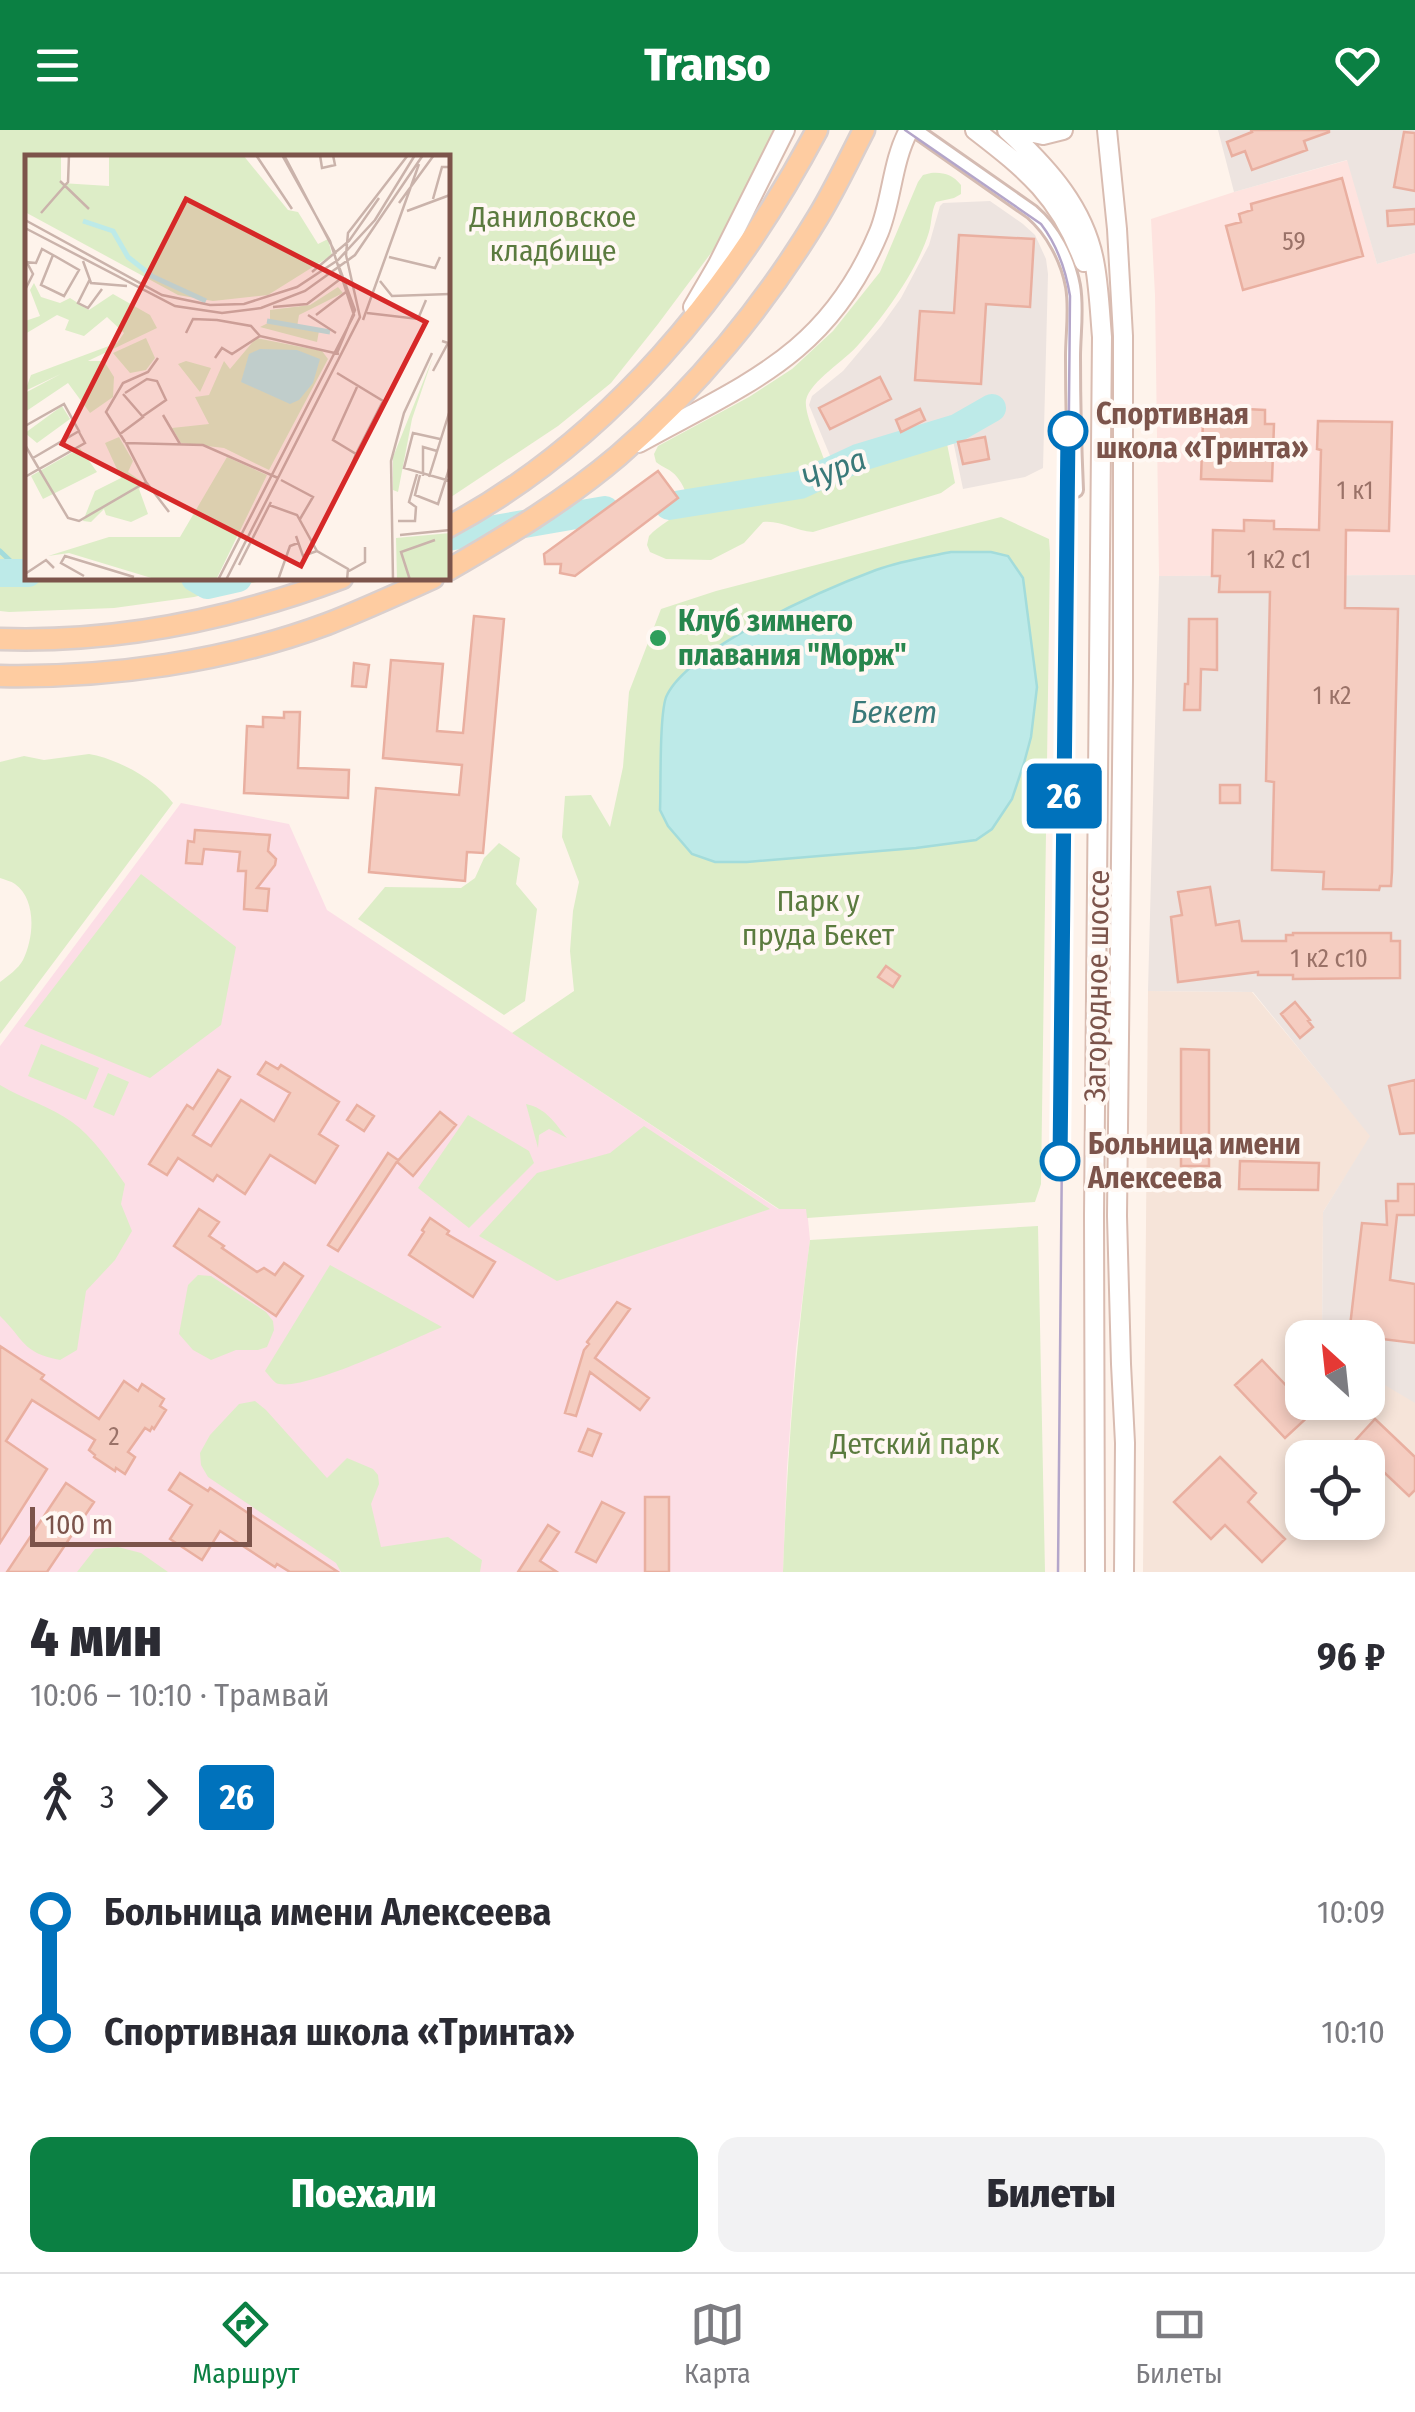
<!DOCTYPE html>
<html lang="ru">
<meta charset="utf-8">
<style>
body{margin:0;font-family:"Fira Sans Condensed",sans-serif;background:#f2f2f3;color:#2b2b33;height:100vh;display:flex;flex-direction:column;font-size:38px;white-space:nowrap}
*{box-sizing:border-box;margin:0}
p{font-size:32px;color:#7c7c81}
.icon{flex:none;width:55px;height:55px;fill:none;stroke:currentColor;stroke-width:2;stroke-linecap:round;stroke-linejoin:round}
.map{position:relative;height:1442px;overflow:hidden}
.details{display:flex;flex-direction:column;background:#fff;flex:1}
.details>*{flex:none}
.badge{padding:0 20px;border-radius:8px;font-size:35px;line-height:65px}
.needle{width:65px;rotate:333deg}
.fabs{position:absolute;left:1285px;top:1190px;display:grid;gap:20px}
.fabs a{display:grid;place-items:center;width:100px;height:100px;border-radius:20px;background:#fff;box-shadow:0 5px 15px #0003;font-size:50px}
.scale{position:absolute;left:30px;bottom:25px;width:222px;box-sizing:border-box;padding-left:10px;border:5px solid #7c544b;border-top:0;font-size:28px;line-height:35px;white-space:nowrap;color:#7c544b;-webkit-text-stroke:8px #fff8f3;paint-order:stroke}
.map>.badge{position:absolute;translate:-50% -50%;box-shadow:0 0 0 5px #fff}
.legs{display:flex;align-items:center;gap:15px;height:110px;padding:0 30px;font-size:32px}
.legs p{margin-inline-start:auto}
.headline{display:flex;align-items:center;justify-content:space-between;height:170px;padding:0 30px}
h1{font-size:55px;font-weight:800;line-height:75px}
.primary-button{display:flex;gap:20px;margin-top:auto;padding:20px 30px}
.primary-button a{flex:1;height:115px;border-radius:20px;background:#0b8043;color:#fff;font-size:40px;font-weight:800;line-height:115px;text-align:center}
.primary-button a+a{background:#f2f2f3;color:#2b2b33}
ul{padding:0 30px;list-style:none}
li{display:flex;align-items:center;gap:35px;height:120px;font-size:38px}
li i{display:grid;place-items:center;width:15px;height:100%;margin:0 12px;background:currentColor}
li i::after{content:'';width:25px;height:25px;margin:-12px;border:8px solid;border-radius:50%;background:#fff}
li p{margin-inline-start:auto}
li:first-child i{background:linear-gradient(#0000 50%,currentColor 0)}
li:last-child i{background:linear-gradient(currentColor 50%,#0000 0)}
header{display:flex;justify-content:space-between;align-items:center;height:130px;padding:0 30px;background:#0b8043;color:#fff;font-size:45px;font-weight:800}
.tab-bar{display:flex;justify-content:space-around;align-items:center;height:140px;border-top:2px solid #e1e1e2;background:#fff;font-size:28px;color:#7c7c81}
.tab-bar a{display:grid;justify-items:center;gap:5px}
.tab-bar .selected{color:#0b8043}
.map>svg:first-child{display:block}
.residential{fill:#f6e4d9;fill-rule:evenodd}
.commercial{fill:#fee3df}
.industrial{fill:#ede4e0}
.medical{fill:#fcdee6}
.green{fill:#ddedc7}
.water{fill:#bdeae8;stroke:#a3dcdb;stroke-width:2.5}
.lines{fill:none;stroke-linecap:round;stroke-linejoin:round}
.stream{stroke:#a3dcdb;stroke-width:5}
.river{stroke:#bdeae8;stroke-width:28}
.building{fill:#f5cdc1;stroke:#e9afa0;stroke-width:2.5}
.minor-casing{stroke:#d4bbb2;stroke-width:18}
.secondary-casing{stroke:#d9bcb1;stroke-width:22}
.primary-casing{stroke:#dacfcd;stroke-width:25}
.minor{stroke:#fff;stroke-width:12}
.secondary{stroke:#fff;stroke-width:18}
.primary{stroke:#fecca1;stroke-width:20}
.tram{stroke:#b4a6ca;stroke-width:2.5}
.line-1-casing{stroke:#fff;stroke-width:22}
.line-1{stroke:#0072bc;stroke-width:15}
.stop-1-dot{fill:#fff;stroke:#0072bc;stroke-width:5}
.leisure-dot{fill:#2e9e5b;stroke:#fff8f3;stroke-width:4}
.labels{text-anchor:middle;stroke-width:8;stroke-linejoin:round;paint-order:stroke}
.number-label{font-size:25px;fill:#9a7268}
.park-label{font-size:30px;fill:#5b7b3f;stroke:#fff8f3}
.stop-label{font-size:30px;font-weight:bold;fill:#7c544b;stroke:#fff8f3;text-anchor:start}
.leisure-label{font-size:30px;font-weight:bold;fill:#27864d;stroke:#fff8f3;text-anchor:start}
.street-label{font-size:30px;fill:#7c544b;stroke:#fff8f3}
.water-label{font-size:32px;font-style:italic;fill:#3a7979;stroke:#fff8f3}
.inset-river{fill:none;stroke:#bdeae8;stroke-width:5}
.inset-road{fill:none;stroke:#cab3ab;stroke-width:2.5}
.view{fill:#d62828;fill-opacity:0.15;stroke:#d62828;stroke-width:5}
.inset-edge{fill:none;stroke:#7c544b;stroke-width:5}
</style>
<header><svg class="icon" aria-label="menu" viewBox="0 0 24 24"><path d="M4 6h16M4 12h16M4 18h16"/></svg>Transo<svg class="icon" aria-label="heart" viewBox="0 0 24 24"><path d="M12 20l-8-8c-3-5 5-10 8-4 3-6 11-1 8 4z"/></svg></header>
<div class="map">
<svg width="1415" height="1442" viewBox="0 0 1415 1442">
<rect width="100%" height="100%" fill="#fef3eb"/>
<!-- residential -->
<path class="residential" d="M1148 861 1252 862 1371 1006 1323 1082 1322 1207 1302 1208V1272H1368V1234L1415 1251V1442H1143ZM1302 1328H1368V1392H1302Z"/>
<!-- commercial -->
<path class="commercial" d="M1348 30 1377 134 1415 123V445L1159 446 1155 165 1151 89 1234 62Z"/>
<!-- industrial -->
<path class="industrial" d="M1218 0H1415V123L1377 134 1347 30 1234 62Z
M990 71 1023 94 1035 105 1046 129 1048 144 1043 338 1025 347 963 359 949 291 831 328 809 275 812 266 843 241 881 196 901 168 929 115 940 76 943 73Z
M1415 445V1273L1368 1245V1208L1322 1207 1323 1082 1370 1006 1253 862 1148 861 1159 446Z"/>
<!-- medical -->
<path class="medical" d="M181 673 289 694 327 780 778 1079H807L810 1110 796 1219 787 1338 783 1442H0V916Z"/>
<!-- green -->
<path class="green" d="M0 0H777L714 119 658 194 611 253 558 296 448 369V28H28V448H273L194 467 114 478 9 482 0 481Z
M931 43C944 42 953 45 961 55V64L954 68 936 72C931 82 932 92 929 102 918 139 885 185 859 214 846 230 810 251 806 270 804 284 819 314 824 329L828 332H836L938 299 945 304 955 353 941 363 813 402C795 401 781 390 763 392L744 413 711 430 666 429 650 422 647 415 649 406C666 387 703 380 677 347 671 339 663 338 656 332L654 324 658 316 749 267 792 239 833 201 880 142 918 52 923 45Z
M1001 387 1049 409 1050 423 1041 1054 1035 1072 807 1088 806 1079H779L512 903 574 861 570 821 573 781 579 752 562 707 565 666 591 665 610 697 623 637 629 562 661 479 716 461Z
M89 624C118 629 155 649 173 673L0 904V852C8 846 18 839 23 830 34 808 37 770 15 754 11 751 5 750 0 748V632L24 626 44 630Z
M499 713 520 728 516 754 537 779 525 871 504 885 358 789 385 757 461 758 475 748 484 728Z
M141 744 236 817 221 895 150 948 24 896Z
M41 914 99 938 86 970 28 946Z
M108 943 129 952 114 986 93 977Z
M0 955C23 969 50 976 72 992 93 1007 110 1032 125 1054L121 1074 132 1101 115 1130 86 1161 77 1220 60 1230C22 1223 24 1209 0 1186Z
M526 974C546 978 555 993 567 1008L549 999 539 1005 538 1018Z
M468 985 529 1021 534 1033 469 1098 418 1058Z
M644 996 770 1079 557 1151 479 1106 537 1043 610 1023Z
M1038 1096 1045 1442H783C787 1330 795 1222 810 1110Z
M330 1135 442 1197C413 1209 300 1264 276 1253 272 1250 269 1245 265 1241Z
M198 1145 211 1146 266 1182 273 1191 274 1200 267 1217 258 1220H236L211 1230 193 1220 179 1204 188 1155Z
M255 1271 266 1280 327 1348 347 1328 373 1339 378 1345 379 1354 371 1374 381 1417 448 1407 482 1430 480 1442H341L336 1433 208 1347 201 1335 200 1323 210 1305 239 1274Z
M118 1417 141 1423 168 1442H77L95 1419Z"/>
<!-- water -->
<path class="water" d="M951 422H991L1008 426 1023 448 1037 557 1031 607 1024 633 1012 669 992 699 976 710 916 718 747 732H715L692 724 668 696 660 680C661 658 659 580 667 565 691 517 825 459 876 440 900 431 926 427 951 422Z"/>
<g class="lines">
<!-- stream -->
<path class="stream" d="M0 421 23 443"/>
<!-- river -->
<path class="river" d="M669 376 800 355 858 328 957 298 992 278
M448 407 605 380
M0 443H28
M195 448 207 455 238 448"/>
</g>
<!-- building -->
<path class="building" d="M1251 0H1329V2L1304 11 1307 20 1252 40 1245 21 1232 26 1227 12 1252 2Z
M1404 2 1415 3V61L1394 57Z
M1342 48 1363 126 1243 160 1226 96 1241 92 1239 84 1252 80 1251 74Z
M1415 79V94L1388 96 1387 81Z
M959 105 1034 109 1030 177 986 174 981 254 915 250 920 181 954 183Z
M880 247 891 269 830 299 819 278Z
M920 279 925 290 901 302 896 290Z
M1246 279 1265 280V294H1274L1272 351 1201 349 1203 290 1246 291Z
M1318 291 1392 292 1389 401 1346 400 1345 478 1398 479 1392 742 1391 756H1380L1379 760 1323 759 1324 742 1272 740 1274 652 1266 651 1270 462H1219L1220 446H1212L1213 400 1244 401V390L1274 391V399L1319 400 1321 320 1317 319Z
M985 307 989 329 963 334 958 312Z
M658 341 678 368 575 446 560 443 561 434H545L544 424Z
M474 486 504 489 483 723 467 722 465 751 369 742 376 658 459 665 462 635 383 628 391 530 443 534 437 601 463 603Z
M1189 489H1217V540L1201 539 1200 580H1184L1185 554H1188Z
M354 533 369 535 366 557 352 556Z
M284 582H300L298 638 349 640 348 668 244 663 247 596 263 597V587L284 588Z
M1220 655H1240V673H1220Z
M195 700 270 705 268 721 276 729 275 735 257 758 269 759 267 781 244 779 246 741H238L240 722 204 719 202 734 186 733 188 711 194 712Z
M1210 757 1216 795 1239 791 1242 811H1286V805H1293V803H1391V811H1400V848L1293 849V845H1258V842L1178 852 1171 787 1182 785 1178 762Z
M886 836 900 846 893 857 878 847Z
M1295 872 1310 890 1308 891 1313 897 1300 908 1281 884Z
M1181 919 1209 920V1036H1181Z
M266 932 278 939 281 935 339 972 319 1004 338 1016 315 1053 270 1025 245 1064 217 1045 213 1051 178 1028 167 1045 149 1034 187 975 193 979 218 940 230 947 193 1005 211 1016 241 970 274 991 290 963 258 944Z
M1415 950V1003L1400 1004 1389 956Z
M357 975 374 986 364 1001 347 990Z
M440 982 456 995 413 1046 397 1032Z
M388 1023 398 1030 338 1121 328 1115Z
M1240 1031 1319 1033 1318 1060 1239 1059Z
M1398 1054H1415V1085H1397L1390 1150 1415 1154V1213L1349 1205 1362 1093 1387 1095 1386 1071H1398Z
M199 1079 219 1092 209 1106 224 1116 222 1118 257 1142 264 1138 275 1145 284 1133 303 1146 276 1186 174 1116Z
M430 1088 449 1101 447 1104 495 1132 473 1167 409 1125 424 1102 422 1100Z
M617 1172 630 1179 595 1228 649 1268 640 1280 590 1242 576 1286 565 1283 584 1220 589 1214 587 1212Z
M0 1216 44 1245 41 1249 99 1289 124 1251 138 1261 142 1254 164 1269 160 1276 166 1280 154 1299 152 1297 150 1301 145 1298 128 1322 135 1327 125 1344 116 1338 115 1341 94 1327 95 1325 89 1320 95 1310 32 1270 6 1311 47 1339 0 1413Z
M1262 1230 1312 1283 1285 1308 1235 1255Z
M1375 1289 1415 1327V1360L1409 1366 1353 1313Z
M588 1299 601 1304 592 1326 579 1321Z
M1220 1327 1256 1363 1248 1372 1285 1409 1262 1432 1225 1395 1211 1409 1174 1372Z
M180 1343 208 1361 210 1358 338 1442H290L277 1434 275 1437 220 1401 202 1430 170 1409 192 1375 169 1360Z
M66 1353 94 1372 47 1442H7Z
M645 1367H669V1442H645Z
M602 1372 624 1383 596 1432 576 1422Z
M548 1395 559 1402 540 1431 557 1442H518Z"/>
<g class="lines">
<defs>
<path id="minor" d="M915 0 1032 82C1053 100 1068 129 1073 156 1077 179 1073 204 1073 227 1073 271 1074 315 1076 360"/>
<path id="secondary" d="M975 0C1027 40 1060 67 1084 132
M1007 0C1048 38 1086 79 1095 136 1099 159 1100 184 1102 207L1094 1086 1095 1442
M1020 0 1043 5 1063 0
M1107 0 1117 99 1123 206V550L1117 1086 1121 1234 1125 1313 1124 1442
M693 177 718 134 785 0
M639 313C747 253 828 225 879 102 892 70 892 31 909 0"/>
<path id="primary" d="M448 397C610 310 731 161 817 0
M448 440C507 406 566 370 618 326 696 259 765 175 818 87 835 59 849 29 864 0
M0 509C117 513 233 489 342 448
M0 546C109 548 225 532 327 494 363 480 398 464 433 448"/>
</defs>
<!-- minor casing -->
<use href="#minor" class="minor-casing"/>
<!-- secondary casing -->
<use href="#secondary" class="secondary-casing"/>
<!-- primary casing -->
<use href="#primary" class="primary-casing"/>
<!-- minor -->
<use href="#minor" class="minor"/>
<!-- secondary -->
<use href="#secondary" class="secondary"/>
<!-- primary -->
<use href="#primary" class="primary"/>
<!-- tram -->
<path class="tram" d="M905 0 1041 94C1057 115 1066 141 1070 166L1058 1442"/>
</g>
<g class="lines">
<defs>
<path id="line-1" d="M1060 1031 1068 301"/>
</defs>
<!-- line-1 casing -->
<use href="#line-1" class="line-1-casing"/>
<!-- line-1 -->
<use href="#line-1" class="line-1"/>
</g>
<!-- markers -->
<g class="stop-1-dot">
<circle cx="1068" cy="301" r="18"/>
<circle cx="1060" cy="1031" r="18"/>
</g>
<circle class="leisure-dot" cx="658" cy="508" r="10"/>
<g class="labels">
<!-- number labels -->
<g class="number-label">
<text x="1294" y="120">59</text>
<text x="1355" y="369">1 к1</text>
<text x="1279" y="438">1 к2 с1</text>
<text x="1332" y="574">1 к2</text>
<text x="1329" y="837">1 к2 с10</text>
<text x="114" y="1315">2</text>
</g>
<!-- park labels -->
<g class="park-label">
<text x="553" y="97">Даниловское<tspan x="553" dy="34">кладбище</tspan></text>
<text x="818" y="781">Парк у<tspan x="818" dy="34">пруда Бекет</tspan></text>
<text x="915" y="1324">Детский парк</text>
</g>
<!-- stop labels -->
<g class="stop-label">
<text x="1096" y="294">Спортивная<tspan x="1096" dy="34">школа «Тринта»</tspan></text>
<text x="1088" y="1024">Больница имени<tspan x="1088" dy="34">Алексеева</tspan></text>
</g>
<!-- leisure labels -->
<g class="leisure-label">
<text x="678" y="501">Клуб зимнего<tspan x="678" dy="34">плавания "Морж"</tspan></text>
</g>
<!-- street labels -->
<g class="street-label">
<text transform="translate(1097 856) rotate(-89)" y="10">Загородное шоссе</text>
</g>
<!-- water labels -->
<g class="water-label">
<text transform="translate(834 339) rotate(-21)" y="11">Чура</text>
<text x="894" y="593">Бекет</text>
</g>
</g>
<!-- overview -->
<g transform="translate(25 25)">
<rect width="425" height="425" fill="#fef3eb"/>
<path d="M0 0H36V28L84 31V0H218L263 55 273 57 293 89 303 84 307 100 243 140 188 146 153 140 0 57ZM9 128 16 142 35 148 45 143 64 155 88 139 125 160 132 173 0 236 6 220 92 188 99 178 82 162 59 181 40 175 44 165 32 160 0 179V166L15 161 5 135ZM313 132 318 138 274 160 272 172 294 176 292 187 235 172 245 167V155L285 150ZM121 183 130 203 121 215 105 218 88 198ZM231 183 297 196 303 204 244 315 199 293 156 288 147 273 184 269 170 242 184 240 199 206 205 214ZM408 202 387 264 373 337 368 335V302ZM60 206H79L89 222 88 242 65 258 43 228 0 257V238ZM161 206 186 213 175 237 153 209ZM37 251 45 264 12 288 0 278ZM94 282 108 306 103 317 119 328 114 334 123 359 106 367 81 360 79 354 66 367 58 366 70 336 96 323 80 288ZM55 293 72 317 18 344 6 321ZM202 302 242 320 191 425H133L44 398 23 401 84 382H155ZM425 378V425H372L371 383Z" fill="#ddedc7"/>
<path d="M235 194 272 195 295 204 288 228 274 245 265 249 216 227 224 199Z" fill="#bdeae8"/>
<path class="inset-river" d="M58 66 88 76 103 102 127 121M120 118 181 146M242 166 305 177"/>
<path class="inset-road" d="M231 0 267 54M259 0 311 99M295 0 297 13 310 10 308 0M35 26 64 54M408 44 417 12H425M374 48 409 0M382 56 425 40M16 58 43 27 44 0M0 65 137 140 185 150 219 149 272 132 313 105 350 65 390 0M0 73 150 151 197 158 236 153 280 136 330 100 398 0M364 102 410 113 415 102M0 104 8 119 0 135M58 106 66 128 102 131M0 107 11 108 17 94 28 100 54 115 39 141 16 130 28 100M287 117 324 86 354 43M65 124 53 148 63 153 77 134M355 126 367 141 425 139M248 152 282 149 318 122 326 128M342 158 393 164 401 145M283 160 311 178M291 160 321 137M338 165 394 9M161 178 168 164 192 165 226 171 235 181M312 198 330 155 313 109M190 203 197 193 207 199 235 181 314 199M408 216 423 188 417 186M312 218 358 246 331 299M100 238 122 224 132 226 141 245 118 261M138 260 155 289M0 271 39 249 54 276 8 303M95 279 118 262 98 239M415 284 388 278 379 313 425 326M100 287 81 257 98 228 123 217 133 203M0 290 14 314 60 288 54 277M324 317 331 299 308 285 332 232M395 320 390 340 413 349 425 311M398 321V292L412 296M0 322 14 314 43 363 54 366 121 327 101 288 178 290 253 323M404 322 425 255M256 325 288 342 275 364M121 327 144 357M244 350 272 360 292 396 323 414 322 425M373 366H390L391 352 384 347 392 319M375 380 425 375M271 381 278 401 292 396M214 410 246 347M324 416 340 407V392M0 419 21 405 29 413M59 421 36 408 40 401 109 422M193 425 329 160 305 86 257 0M201 425 335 162 321 100 323 78 383 0M253 425 265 391 273 388M368 425 366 306 379 258 407 198M385 425 376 397 410 385"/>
<path class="view" d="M161 44 401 167 276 411 37 289Z"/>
<rect width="425" height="425" class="inset-edge"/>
</g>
</svg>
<div class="fabs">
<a><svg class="needle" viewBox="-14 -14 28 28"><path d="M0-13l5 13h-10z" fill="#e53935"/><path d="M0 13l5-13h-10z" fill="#7c7c81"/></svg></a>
<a><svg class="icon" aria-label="locate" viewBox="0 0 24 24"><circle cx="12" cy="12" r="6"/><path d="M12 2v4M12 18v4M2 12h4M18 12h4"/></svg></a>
</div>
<div class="scale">100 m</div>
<b class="badge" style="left:1064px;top:666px;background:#0072bc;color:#fff">26</b>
</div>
<section class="details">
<div class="headline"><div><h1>4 мин</h1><p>10:06 – 10:10 · Трамвай</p></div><b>96 ₽</b></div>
<div class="legs"><svg class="icon" aria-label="walk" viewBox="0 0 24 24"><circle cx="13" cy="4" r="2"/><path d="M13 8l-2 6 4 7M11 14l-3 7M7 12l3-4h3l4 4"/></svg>3<svg class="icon" aria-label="forward" viewBox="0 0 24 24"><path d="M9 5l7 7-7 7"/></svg><b class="badge" style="background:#0072bc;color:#fff">26</b></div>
<ul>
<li><i style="color:#0072bc"></i><b>Больница имени Алексеева</b><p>10:09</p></li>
<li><i style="color:#0072bc"></i><b>Спортивная школа «Тринта»</b><p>10:10</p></li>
</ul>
<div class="primary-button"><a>Поехали</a><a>Билеты</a></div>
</section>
<nav class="tab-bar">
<a class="selected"><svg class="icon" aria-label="directions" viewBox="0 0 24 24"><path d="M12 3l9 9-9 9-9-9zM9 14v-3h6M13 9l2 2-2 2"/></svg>Маршрут</a>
<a><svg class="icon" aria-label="map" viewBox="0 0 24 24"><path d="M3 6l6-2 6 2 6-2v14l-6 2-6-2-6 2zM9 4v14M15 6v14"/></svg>Карта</a>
<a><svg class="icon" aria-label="tickets" viewBox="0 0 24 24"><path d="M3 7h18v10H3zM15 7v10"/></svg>Билеты</a>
</nav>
